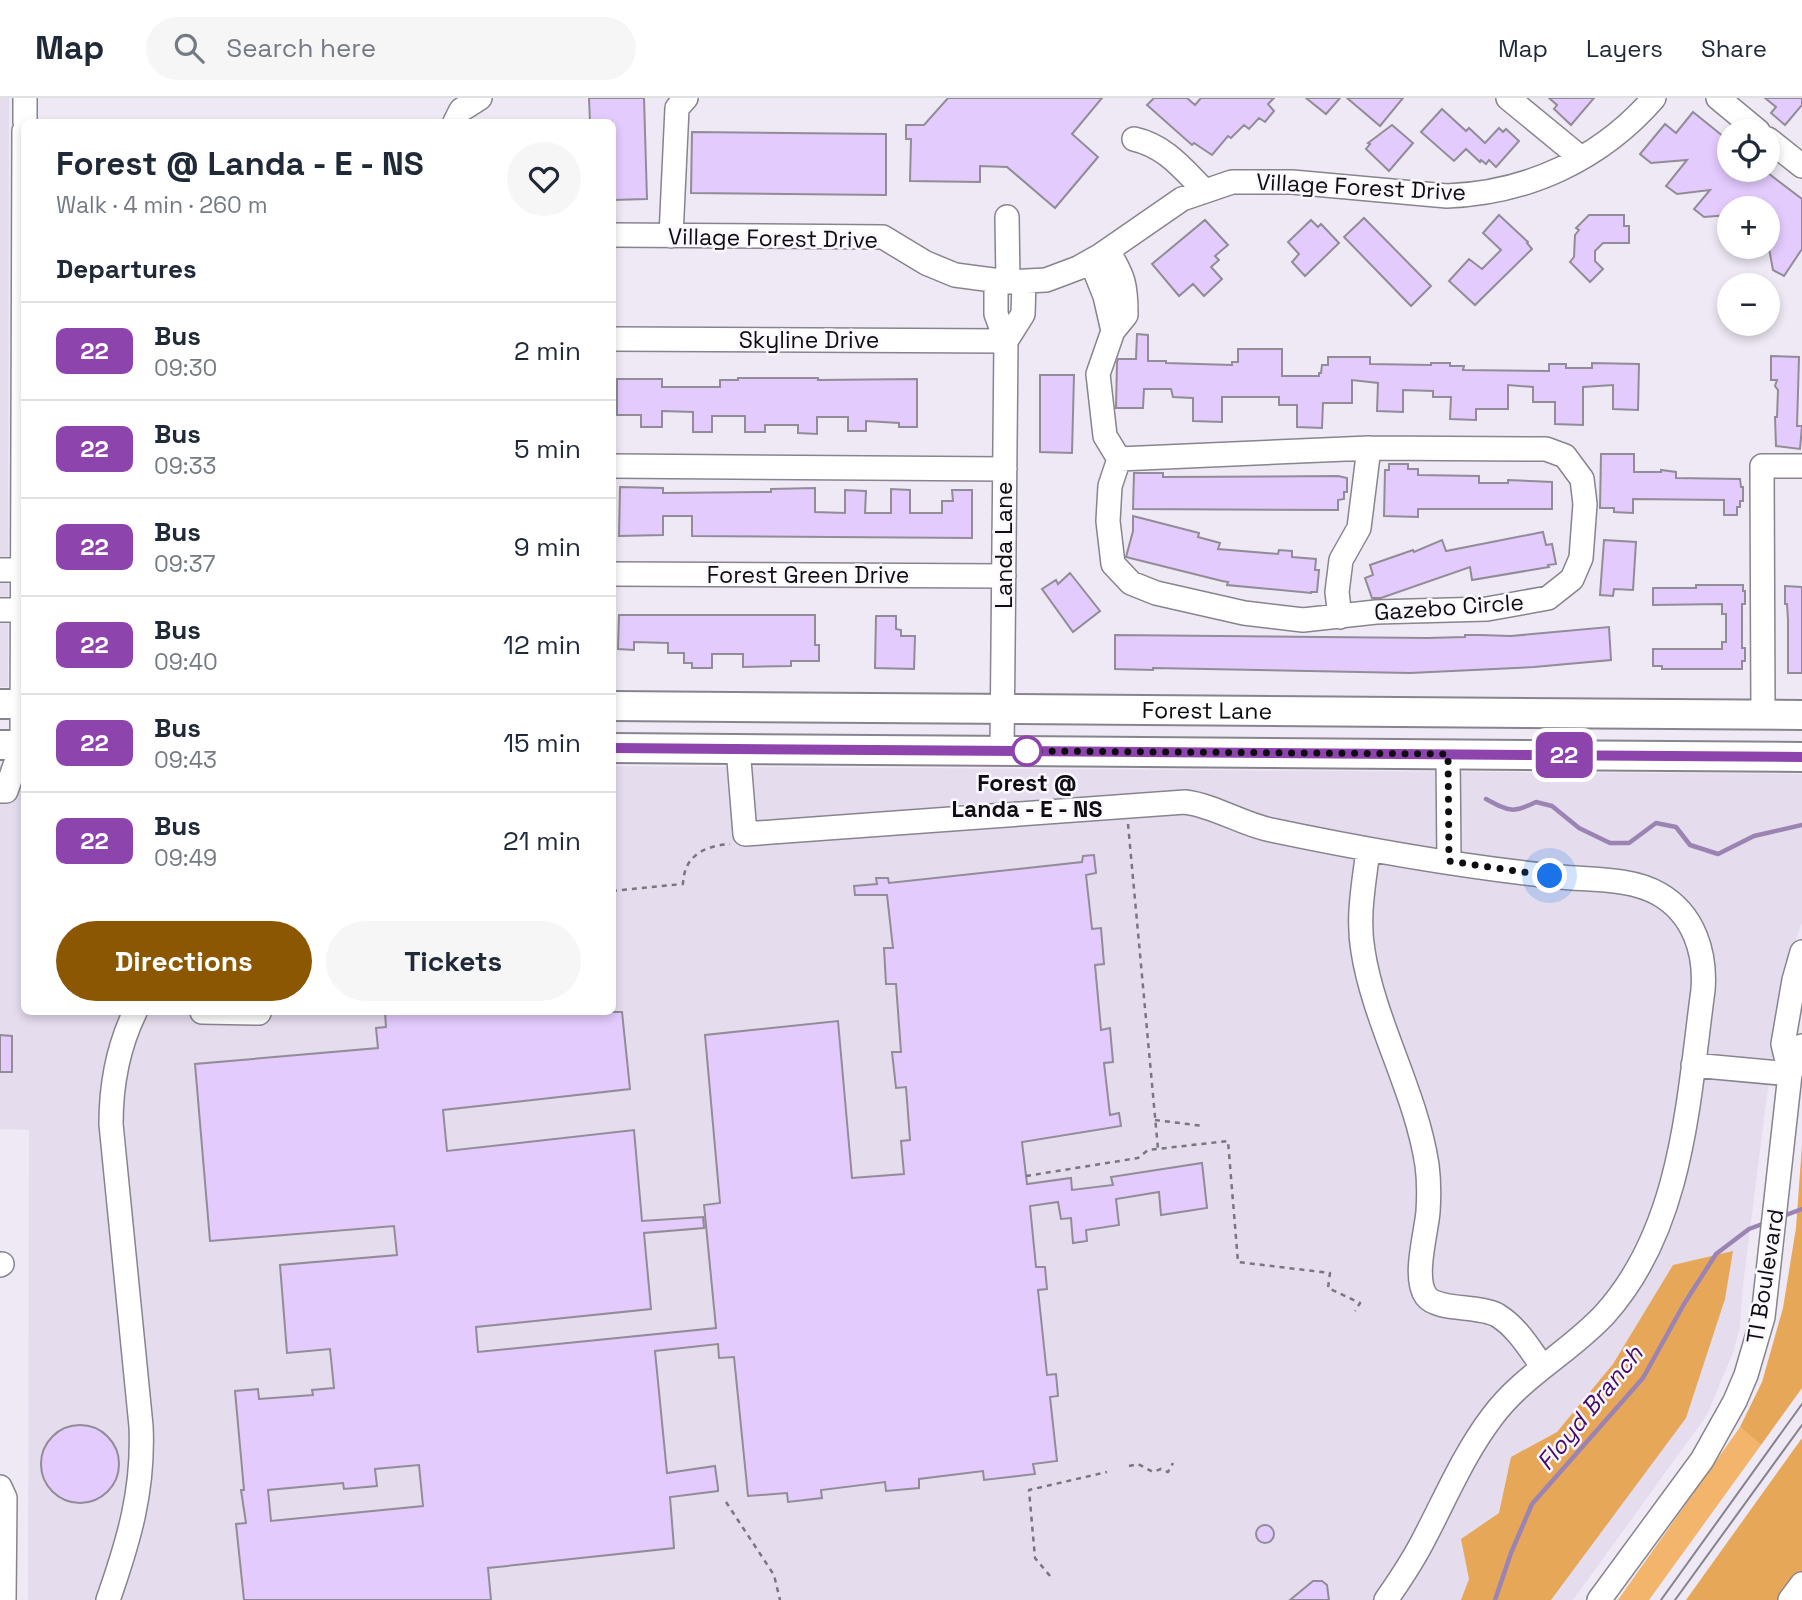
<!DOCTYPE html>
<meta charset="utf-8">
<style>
body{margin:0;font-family:"Space Grotesk",sans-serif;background:#f6f6f7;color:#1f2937;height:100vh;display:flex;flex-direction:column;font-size:26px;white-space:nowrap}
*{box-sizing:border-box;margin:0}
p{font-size:23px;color:#747a83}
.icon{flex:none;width:38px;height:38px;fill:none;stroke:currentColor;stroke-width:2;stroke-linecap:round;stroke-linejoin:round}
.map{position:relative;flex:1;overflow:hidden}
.drawer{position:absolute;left:21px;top:21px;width:595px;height:896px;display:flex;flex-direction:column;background:#fff;border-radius:10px;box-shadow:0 4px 10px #0003}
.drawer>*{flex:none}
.badge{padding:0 14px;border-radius:10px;font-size:24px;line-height:46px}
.controls{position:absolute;left:1717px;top:21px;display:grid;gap:14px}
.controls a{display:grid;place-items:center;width:63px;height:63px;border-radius:50%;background:#fff;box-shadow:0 4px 10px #0003;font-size:35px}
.you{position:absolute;width:35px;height:35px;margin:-18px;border:5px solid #fff;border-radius:50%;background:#1a73e8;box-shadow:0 0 0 10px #1a73e833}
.map>.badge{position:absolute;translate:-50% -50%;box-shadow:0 0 0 4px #fff}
h2{padding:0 35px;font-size:26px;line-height:63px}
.round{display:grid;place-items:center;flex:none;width:74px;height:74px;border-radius:37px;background:#f6f6f7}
.head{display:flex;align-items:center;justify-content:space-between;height:119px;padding:0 35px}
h1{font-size:33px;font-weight:600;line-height:52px}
.primary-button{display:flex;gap:14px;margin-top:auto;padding:14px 35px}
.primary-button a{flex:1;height:80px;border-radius:42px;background:#8b5703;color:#fff;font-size:28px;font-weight:600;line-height:80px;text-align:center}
.primary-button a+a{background:#f6f6f7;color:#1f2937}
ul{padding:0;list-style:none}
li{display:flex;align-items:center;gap:21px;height:98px;padding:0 35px;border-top:2px solid #e0e1e3}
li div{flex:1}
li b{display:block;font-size:26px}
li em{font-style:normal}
li .badge{min-width:77px;font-weight:700;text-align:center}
header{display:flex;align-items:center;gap:42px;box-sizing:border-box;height:98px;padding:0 35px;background:#fff;border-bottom:2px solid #e0e1e3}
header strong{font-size:33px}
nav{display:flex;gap:38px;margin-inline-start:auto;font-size:24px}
.search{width:490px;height:63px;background:#f6f6f7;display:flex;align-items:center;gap:18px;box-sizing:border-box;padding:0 24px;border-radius:38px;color:#747a83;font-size:26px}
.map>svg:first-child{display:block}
.built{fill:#e5dcee}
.green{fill:#f2b56b}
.forest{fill:#e6a759}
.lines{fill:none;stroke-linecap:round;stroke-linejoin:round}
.stream{stroke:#9b84b3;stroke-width:4.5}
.building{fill:#e3cbfd;stroke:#918c96;stroke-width:2;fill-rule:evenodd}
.minor-casing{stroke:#88848e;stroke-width:26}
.major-casing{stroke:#88848e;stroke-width:32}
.path{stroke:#79767d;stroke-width:2.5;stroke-dasharray:5 5;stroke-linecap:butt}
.minor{stroke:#fff;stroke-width:23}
.major{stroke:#fff;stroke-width:28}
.tram{stroke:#86838a;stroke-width:2}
.line-casing{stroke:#fff;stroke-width:16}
.line{stroke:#8e44ad;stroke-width:10}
.walk{stroke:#0f0d11;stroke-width:7;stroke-dasharray:0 12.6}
.stop-dot{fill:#fff;stroke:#8e44ad;stroke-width:3.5}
.labels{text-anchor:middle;stroke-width:5;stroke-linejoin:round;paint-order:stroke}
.street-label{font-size:23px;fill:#0f0d11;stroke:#faf7fe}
.stop-label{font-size:23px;font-weight:bold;fill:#0f0d11;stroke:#faf7fe}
.water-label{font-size:24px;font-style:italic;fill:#460c6c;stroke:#faf7fe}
</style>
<header>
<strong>Map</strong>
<div class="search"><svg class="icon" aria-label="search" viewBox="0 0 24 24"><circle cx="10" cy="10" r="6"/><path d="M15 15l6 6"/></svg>Search here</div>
<nav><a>Map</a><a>Layers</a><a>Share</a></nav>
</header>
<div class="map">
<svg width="1802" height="1502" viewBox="0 0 1802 1502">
<rect width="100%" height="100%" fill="#eee9f4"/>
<!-- built -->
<path class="built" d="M0 0H9L8 589H0Z
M0 667H24V914H612L613 668 1802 676V824L1791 855 1775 935 1743 1187 1740 1228 1734 1252 1707 1317 1573 1502H28L29 1032 0 1031Z"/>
<!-- green -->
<path class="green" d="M1740 1329 1761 1347 1649 1502H1618Z"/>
<!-- forest -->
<path class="forest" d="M1802 1047V1290L1761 1347 1740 1329 1762 1284 1783 1210 1796 1130Z
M1733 1153 1725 1201 1686 1320 1551 1502H1461L1469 1481 1461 1441 1499 1415 1511 1359 1557 1334 1613 1266 1673 1167Z
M1802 1340V1494L1796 1502H1686Z"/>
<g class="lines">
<!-- stream -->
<path class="stream" d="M1486 701C1509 713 1512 716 1536 704L1552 708 1579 730 1610 745H1629L1656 725 1676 729 1690 747 1718 756 1754 738 1802 727
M1783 1118 1802 1111
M1495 1502 1511 1455 1532 1406 1643 1280 1684 1206 1716 1156 1749 1131 1765 1125"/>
</g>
<!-- building -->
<path class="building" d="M589 0H644L647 101 612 102V24H590Z
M948 0H1102L1072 36 1098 59 1055 110 1007 69 980 68V84L910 83 911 41H906V27H924Z
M1154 0H1187L1195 7 1201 0H1274L1268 6 1274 13 1265 24 1259 20 1249 31 1244 27 1231 40 1228 38 1212 57 1194 45 1192 47 1147 7Z
M1306 0H1340L1326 16Z
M1347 0H1403L1380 28Z
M1549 0H1594L1571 27 1554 11 1557 7Z
M1765 0H1802V7L1785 27 1771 15 1776 9Z
M1442 11 1466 33 1469 30 1485 45 1499 30 1503 34 1506 31 1519 43 1496 69 1489 62 1486 66 1481 62 1480 64 1466 51 1454 63 1421 34Z
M1693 14 1729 43V72H1764L1802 101V151L1784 178 1773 172 1768 145V110H1729V117L1704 119 1694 111 1710 92 1677 96 1666 88 1687 62 1651 65 1640 56 1665 26 1676 35Z
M1392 27 1413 45 1389 73 1366 51 1370 46 1368 45Z
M692 34 886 36V97L691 95Z
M1499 117 1528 144 1527 145 1532 151 1475 207 1449 183 1469 161 1482 171 1501 152 1483 135Z
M1589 117H1624V128H1629V145H1603L1595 153V163L1603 171 1590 184 1570 164 1574 159 1575 137 1579 132 1576 130Z
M1364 120 1431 188 1411 208 1344 139Z
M1205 122 1228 147 1215 158 1219 162 1211 169 1222 181 1204 198 1193 186 1179 198 1152 166Z
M1311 122 1318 129 1321 126 1339 145 1305 178 1292 164 1299 156 1288 144Z
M1137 236 1148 237V263H1166V265L1232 267V264H1238V251H1282V278H1319V275H1321L1322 267H1328V259H1370V266L1431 267V265H1450V268H1464L1463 272 1549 273V266H1566V270H1592V265L1639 266 1638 312 1613 311V287L1583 289V327L1555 326V304H1533V289L1508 287V311H1476V322L1450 321 1451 299H1433V293L1403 292V314L1377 313 1378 285 1352 282V305H1323L1322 330 1297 329V307H1279V299H1222V324L1193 323V300L1173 299 1171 291H1144L1143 310H1116L1117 264 1118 261H1136Z
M1771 258 1799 259 1797 328H1802L1800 351 1776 348 1775 319H1777L1778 292 1775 288 1777 282H1771Z
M1040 277H1074L1072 355 1040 354Z
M738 280H818V282L917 281V329H899V325L866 323V333H848V319H817V336L798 335V327H765V334H745V318H712V334H693V314L662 313V329H641V317H617V281H662V289H720V282H738Z
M1601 356H1634V374H1661V372L1676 374V380L1740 381 1741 389H1743V403H1740V409H1737V417H1724V402L1633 401V415L1614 414V410H1600Z
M1389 366H1408V371H1418V377L1479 378V385H1508V382L1552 384V411H1418V419L1384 418 1385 372H1389Z
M1134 375H1163V379L1338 378 1347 380V394H1344V401L1338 402V412L1133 411Z
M620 389 663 390V395L771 394V391L815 390V414L845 415V392L866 393 865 415H891V391L910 392V415H942V403H953L952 392H972V440L692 438V418H663V437L619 438Z
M1133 418 1199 435 1198 439 1220 445 1218 451 1278 456 1279 452 1292 453V459L1316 461 1315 472H1319L1317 494H1311V495L1227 487 1228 484 1222 483 1126 459 1133 433Z
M1543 434 1546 447 1552 446 1556 466 1548 467 1549 469 1472 482 1470 469 1381 500H1372L1365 480 1373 477 1370 467 1413 452 1414 454 1442 442 1446 453Z
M1604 442 1636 444 1633 492 1614 491 1613 498 1600 497Z
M1070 475 1100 513 1073 534 1042 491 1056 482 1058 486Z
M1696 487H1743V493H1745V506H1742V550H1745V563H1742V571H1662V568H1653V551H1722V544H1726V516H1722V506L1653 507V490H1696Z
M1785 488 1802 489V575H1788V522L1787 506H1785Z
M619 517H815V547H819V563H791V568L743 569V556H712V570H692V565H684V555H668V545L634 544V552L618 551Z
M876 518H896V531L901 532V538H915L914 571 875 570Z
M1609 529 1611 562 1534 569 1410 575 1153 570V572L1115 571V537L1427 540 1465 539V537H1480L1511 538Z
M1094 757 1096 775 1086 777 1092 831 1101 830 1104 866 1095 867 1101 932 1110 930 1113 964 1104 965 1110 1017 1119 1015 1121 1028 1022 1044 1027 1086 1071 1080 1072 1092 1113 1087 1111 1079 1202 1065 1207 1110 1161 1117 1159 1094 1116 1101 1119 1127 1086 1132 1087 1143 1073 1145 1071 1120 1061 1121 1058 1104 1030 1108 1036 1169H1045L1047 1191 1038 1192 1047 1277 1056 1276 1058 1298 1050 1299 1057 1363 1033 1366 1035 1376 984 1382 983 1373 919 1381V1390L886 1393 885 1384 821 1392 822 1400 788 1404 787 1395 748 1398 734 1259 719 1260 718 1246 655 1253 667 1375 715 1368 718 1390V1393L670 1399 674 1450 488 1470 491 1502H244L236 1426 246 1425 241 1392H244L235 1293 258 1291 259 1301 313 1297 312 1292 334 1290 330 1251 287 1255 280 1167 397 1157 394 1128 210 1143 195 966 378 950 376 930 386 929 385 914H622L630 991 443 1012 447 1053 634 1032 642 1123 703 1119 704 1130 644 1135 651 1211 476 1229 478 1254 716 1230 704 1107 720 1105 705 937 838 923 852 1080 904 1076 901 1043 910 1042 906 989 896 990 892 954H901L896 886H886L884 850H893L887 797H855L854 788 877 786 876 780H888L889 785 1082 764 1083 758ZM419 1367 423 1408 271 1423 268 1392 343 1385 344 1391 377 1388 375 1371Z
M0 937 12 938V974H0Z
M41 1366a39 39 0 1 1 78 0a39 39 0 1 1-78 0Z
M1256 1436a9 9 0 1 1 18 0a9 9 0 1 1-18 0Z
M1313 1483H1322L1327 1487 1329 1502H1290Z"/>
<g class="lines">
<defs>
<path id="minor" d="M1508 0 1581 60
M1718 0 1758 33
M25 24V0
M455 24 461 12 480 0
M1134 41C1165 48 1182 70 1204 92
M1768 41 1802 68
M612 137 883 139 926 165 955 177 1008 184 1007 119
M671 138 677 10 686 0
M1108 153C1124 179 1126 187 1126 217L1113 233 1098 276 1105 338 1119 361 1110 388 1108 423 1113 466 1131 485 1156 495 1244 515 1303 522 1376 514 1487 511 1548 500 1572 481 1581 460 1585 406 1582 381 1565 358 1546 351 1369 350 1119 361
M1091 163 1105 198 1113 233
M996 184V216L1006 243 1002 652
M1008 184 1046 182 1078 170 1101 157 1182 101 1232 84H1292L1447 98C1528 95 1601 61 1654 0
M612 241 1006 243
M1006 243 1023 216 1024 184
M612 368 1005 371
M0 472H24
M612 476 1004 478
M0 512H23
M1340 519 1337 494 1341 462 1359 430 1369 350
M1763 616 1762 368H1802
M738 650 745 736 1185 704C1216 708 1241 726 1271 732 1366 752 1463 769 1560 779 1592 782 1631 780 1659 796 1694 816 1706 855 1703 892 1688 1003 1683 1129 1605 1216 1570 1254 1523 1277 1492 1319 1464 1356 1446 1399 1425 1439 1414 1461 1400 1482 1386 1502
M1448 656 1449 763
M0 693H6L22 647 24 33
M1368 752C1364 785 1357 819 1363 853 1374 924 1416 994 1427 1067 1429 1082 1429 1099 1428 1114 1426 1136 1413 1180 1426 1198 1437 1213 1478 1207 1497 1217 1517 1229 1529 1250 1542 1268
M202 914 259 915
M1693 967 1790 976
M1790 976 1783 946 1794 882 1802 854
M0 1167 2 1166
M0 1389 5 1400 4 1502
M108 1502C129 1442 144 1392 141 1328L111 1026C111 987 118 949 135 914
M1599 1502 1702 1362 1735 1303 1746 1277 1763 1219 1790 976 1802 948
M1790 1502 1802 1486"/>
<g id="major">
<path d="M0 606H24"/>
<path id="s1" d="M612 608 1802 617"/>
<path d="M0 647H24"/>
<path d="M612 650 1802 659"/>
</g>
</defs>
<!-- minor casing -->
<use href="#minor" class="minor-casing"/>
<!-- major casing -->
<use href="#major" class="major-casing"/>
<!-- path -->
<path class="path" d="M1128 726 1158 1051
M612 793 683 786C684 757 705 748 730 746
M1155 1022 1203 1028
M1026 1078 1138 1060 1148 1052 1228 1043 1238 1164 1330 1175 1328 1190 1360 1205 1355 1213
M1129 1368 1138 1366 1153 1374 1161 1371 1168 1374 1173 1365
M726 1404 774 1477 780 1502
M1050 1478 1035 1460 1029 1392 1107 1374"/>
<!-- minor -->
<use href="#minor" class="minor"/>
<!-- major -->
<use href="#major" class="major"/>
<!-- tram -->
<path class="tram" d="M1661 1502 1802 1306
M1675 1502 1802 1327"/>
</g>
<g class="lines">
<defs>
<path id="line" d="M612 650 1802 659"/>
</defs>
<!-- line casing -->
<use href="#line" class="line-casing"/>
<!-- line -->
<use href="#line" class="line"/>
<!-- walk -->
<path class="walk" d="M1027 653 1448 656 1449 763 1550 778"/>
</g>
<!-- markers -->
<circle class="stop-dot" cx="1027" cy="653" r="14"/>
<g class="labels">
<!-- street labels -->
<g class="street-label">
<text transform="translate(1361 89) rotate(3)" y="8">Village Forest Drive</text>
<text transform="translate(773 140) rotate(1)" y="8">Village Forest Drive</text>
<text x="809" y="250">Skyline Drive</text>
<text transform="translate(1004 447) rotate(-90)" y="8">Landa Lane</text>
<text x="808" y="485">Forest Green Drive</text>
<text transform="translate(1449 509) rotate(-4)" y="8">Gazebo Circle</text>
<text dy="8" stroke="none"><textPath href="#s1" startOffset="595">Forest Lane</textPath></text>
<text transform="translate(1765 1178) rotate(-81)" y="8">TI Boulevard</text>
</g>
<!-- stop labels -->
<g class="stop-label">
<text x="1027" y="693">Forest @<tspan x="1027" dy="26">Landa - E - NS</tspan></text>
</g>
<!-- water labels -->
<g class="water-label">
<text transform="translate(1590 1310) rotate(-51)" y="8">Floyd Branch</text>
</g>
</g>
</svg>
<div class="controls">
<a><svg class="icon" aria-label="locate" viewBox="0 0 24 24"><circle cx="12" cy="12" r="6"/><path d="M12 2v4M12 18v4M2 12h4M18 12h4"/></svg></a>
<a>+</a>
<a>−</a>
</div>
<div class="you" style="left:1550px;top:778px"></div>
<b class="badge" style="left:1564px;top:657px;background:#8e44ad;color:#fff">22</b>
<section class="drawer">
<div class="head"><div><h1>Forest @ Landa - E - NS</h1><p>Walk · 4 min · 260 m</p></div><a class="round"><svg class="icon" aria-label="heart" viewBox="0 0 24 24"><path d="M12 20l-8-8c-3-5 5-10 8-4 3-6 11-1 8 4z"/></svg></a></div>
<h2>Departures</h2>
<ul>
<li><span class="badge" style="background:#8e44ad;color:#fff">22</span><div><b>Bus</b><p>09:30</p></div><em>2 min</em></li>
<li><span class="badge" style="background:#8e44ad;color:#fff">22</span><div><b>Bus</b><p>09:33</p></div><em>5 min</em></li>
<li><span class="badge" style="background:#8e44ad;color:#fff">22</span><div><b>Bus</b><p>09:37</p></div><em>9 min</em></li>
<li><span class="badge" style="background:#8e44ad;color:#fff">22</span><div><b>Bus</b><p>09:40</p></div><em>12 min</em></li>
<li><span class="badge" style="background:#8e44ad;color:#fff">22</span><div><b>Bus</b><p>09:43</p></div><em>15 min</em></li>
<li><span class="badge" style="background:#8e44ad;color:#fff">22</span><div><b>Bus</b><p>09:49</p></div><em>21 min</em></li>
</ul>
<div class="primary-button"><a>Directions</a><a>Tickets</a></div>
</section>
</div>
